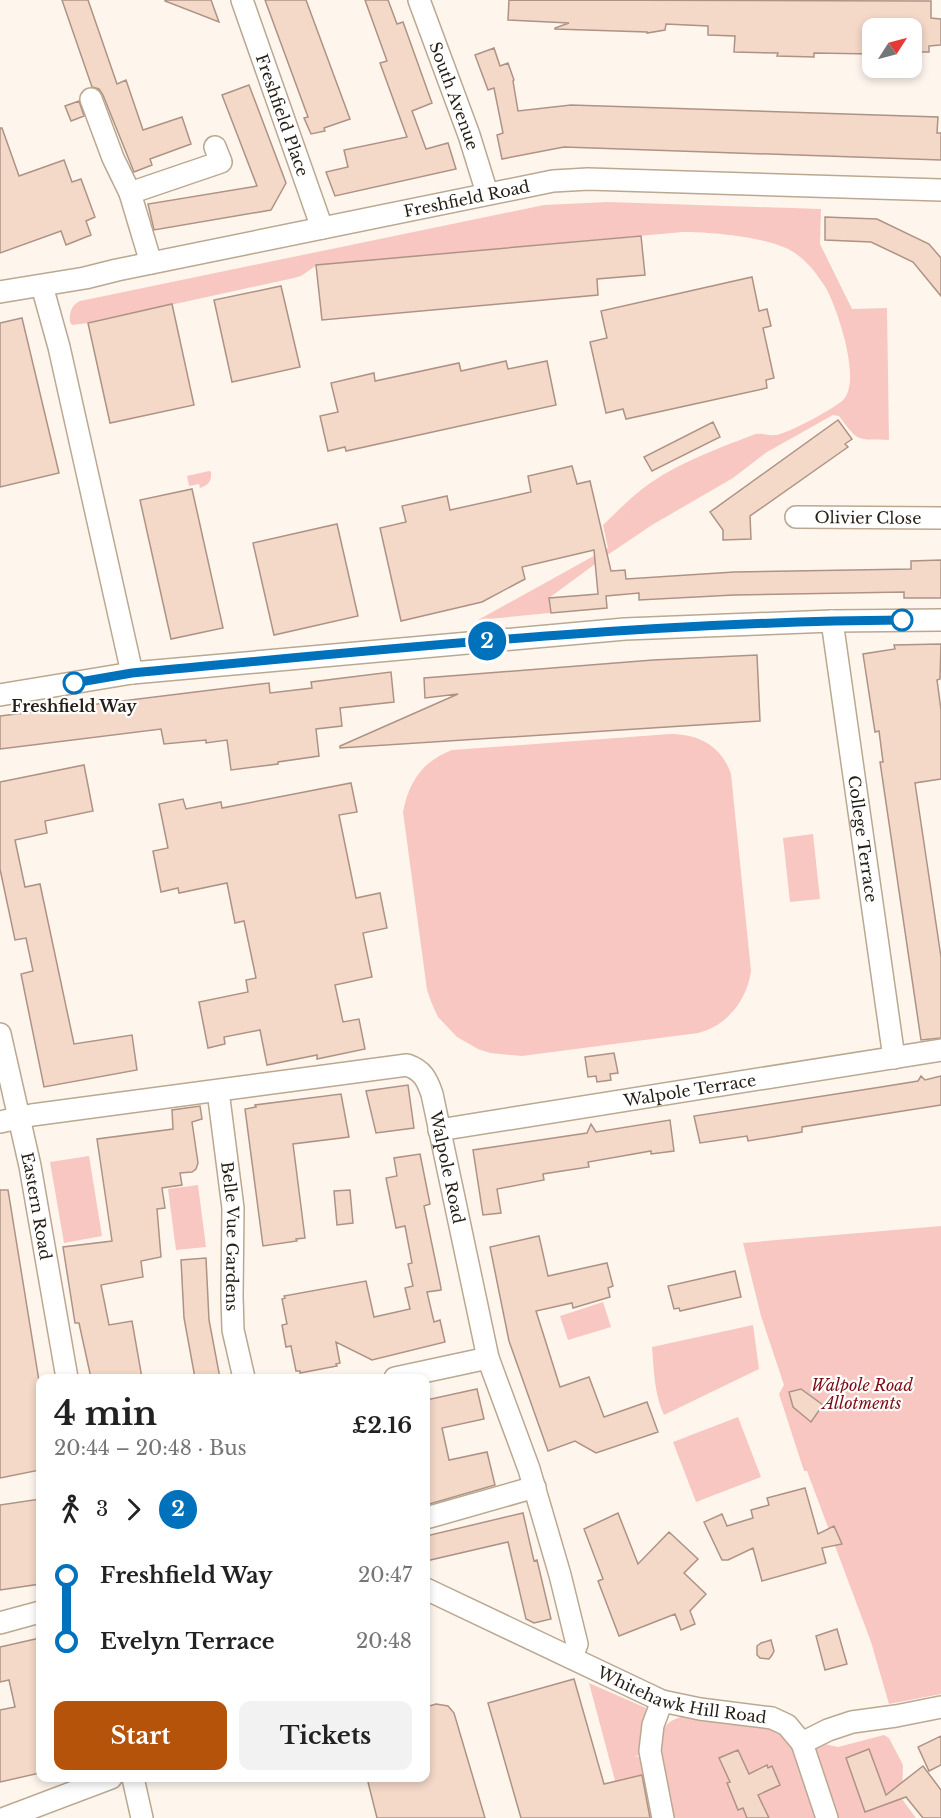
<!DOCTYPE html>
<meta charset="utf-8">
<style>
body{margin:0;font-family:"Libre Baskerville",serif;background:#f2f2f2;color:#222;height:100vh;display:flex;flex-direction:column;font-size:22px;white-space:nowrap}
*{box-sizing:border-box;margin:0}
p{font-size:20px;color:#767676}
.icon{flex:none;width:33px;height:33px;fill:none;stroke:currentColor;stroke-width:2;stroke-linecap:round;stroke-linejoin:round}
.map{position:relative;flex:1;overflow:hidden}
.side{position:absolute;left:36px;top:1374px;width:394px;height:408px;display:flex;flex-direction:column;background:#fff;border-radius:12px;box-shadow:0 3px 9px #0003}
.side>*{flex:none}
.badge{padding:0 12px;border-radius:20px;font-size:21px;line-height:39px}
.needle{width:39px;rotate:54deg}
.controls{position:absolute;left:862px;top:18px;display:grid;gap:12px}
.controls a{display:grid;place-items:center;width:60px;height:60px;border-radius:12px;background:#fff;box-shadow:0 3px 9px #0003;font-size:30px}
.map>.badge{position:absolute;translate:-50% -50%;box-shadow:0 0 0 3px #fff}
.legs{display:flex;align-items:center;gap:9px;height:66px;padding:0 18px;font-size:20px}
.legs p{margin-inline-start:auto}
.summary{display:flex;align-items:center;justify-content:space-between;height:102px;padding:0 18px}
h1{font-size:33px;font-weight:700;line-height:45px}
.action{display:flex;gap:12px;margin-top:auto;padding:12px 18px}
.action a{flex:1;height:69px;border-radius:12px;background:#b45309;color:#fff;font-size:24px;font-weight:700;line-height:69px;text-align:center}
.action a+a{background:#f2f2f2;color:#222}
ul{padding:0 18px;list-style:none}
li{display:flex;align-items:center;gap:21px;height:66px;font-size:22px}
li i{display:grid;place-items:center;width:9px;height:100%;margin:0 8px;background:currentColor}
li i::after{content:'';width:15px;height:15px;margin:-8px;border:4px solid;border-radius:50%;background:#fff}
li p{margin-inline-start:auto}
li:first-child i{background:linear-gradient(#0000 50%,currentColor 0)}
li:last-child i{background:linear-gradient(currentColor 50%,#0000 0)}
.map>svg:first-child{display:block}
.green{fill:#f9c7c1}
.building{fill:#f4d8c8;stroke:#ae9385;stroke-width:1.5}
.lines{fill:none;stroke-linecap:round;stroke-linejoin:round}
.minor-casing{stroke:#baa891;stroke-width:24}
.minor{stroke:#fff;stroke-width:21}
.line-1-casing{stroke:#fff;stroke-width:14}
.line-1{stroke:#0072bc;stroke-width:9}
.stop-1-dot{fill:#fff;stroke:#0072bc;stroke-width:3}
.labels{text-anchor:middle;stroke-width:4.5;stroke-linejoin:round;paint-order:stroke}
.street-label{font-size:16px;fill:#251e15;stroke:#fff}
.stop-label{font-size:16px;font-weight:bold;fill:#251e15;stroke:#fff}
.park-label{font-size:16px;font-style:italic;fill:#7e0b10;stroke:#fff}
</style>
<div class="map">
<svg width="941" height="1818" viewBox="0 0 941 1818">
<rect width="100%" height="100%" fill="#fef6ed"/>
<!-- green -->
<path class="green" d="M608 202 821 209 820 244 852 309 887 308 889 440C856 439 859 443 839 416L833 415 767 452 733 478 652 525 606 556 549 598 550 613 478 620 608 548 603 525C614 515 624 504 636 494 669 466 714 450 753 435 761 432 768 436 776 435 787 434 836 408 844 399 861 379 838 311 827 290 818 275 806 259 790 250 766 237 711 232 683 232L317 265 301 276 294 278 88 323 72 325 70 322C69 314 71 305 80 301L544 205Z
M209 471 211 472C212 481 208 486 200 488L199 484 189 486 187 476Z
M670 734C698 734 721 745 731 774L751 971C747 1000 727 1026 698 1033L522 1056 490 1053 478 1049 457 1037 438 1017 432 1004 427 990 403 812C409 781 423 761 452 750Z
M813 834 820 899 790 902 783 838Z
M89 1156 102 1236 64 1243 50 1162Z
M198 1185 206 1247 176 1250 168 1189Z
M941 1226V1694L889 1704 871 1642 807 1471H804L779 1394 784 1385 761 1316 743 1243Z
M603 1302 611 1327 568 1340 560 1316Z
M753 1325 759 1369 664 1415C654 1394 654 1370 652 1347Z
M738 1417 761 1477 696 1502 673 1442Z
M589 1683 646 1708 642 1753 635 1757 658 1754C660 1730 664 1719 690 1715L760 1724 794 1737 838 1747 884 1735 889 1738 903 1765 902 1799 916 1818H625Z"/>
<!-- building -->
<path class="building" d="M62 0H88L117 84 126 80 143 130 182 117 191 144 150 159 152 165 134 172 103 95 99 89 92 87Z
M165 0H211L219 22 165 1Z
M265 0H306L350 119 324 128 325 131 311 134 304 118 308 117Z
M365 0H388L397 24 403 22 432 103 412 111 426 149 448 143 456 169 335 196 326 172 348 167 344 150 407 137 380 63 387 61Z
M509 0 931 1V18L941 19V45L929 46V52H912V28H873V54L814 53V57L777 56 778 53 734 52 735 36 708 35V26L666 24 665 30 647 33V32L555 29V28L569 23 508 20Z
M494 48 500 66 508 63 514 80 513 81 518 111 571 105 938 117 937 133H941V160L564 147 502 159 497 135 503 133 494 88 488 90 475 55Z
M249 85 286 183 271 210 154 230 148 204 257 186 222 95Z
M79 101 84 116 71 121 65 106Z
M0 128H2L19 176 64 160 72 182 81 179 95 217 86 221 91 235 66 245 61 231 0 253Z
M825 217 877 219 929 244 941 258V296L913 262 871 242 825 240Z
M641 236 645 275 597 279 598 295 322 320 316 265Z
M752 277 759 311 767 309 771 326 763 328 774 378 766 380 767 388 626 419 623 409 606 413 590 342 607 338 601 311Z
M281 286 300 367 232 382 214 300Z
M172 304 194 405 110 423 88 323Z
M22 318 59 473 0 487V323Z
M506 361 508 369 547 361 556 405 346 451 345 447 328 451 320 416 338 412 331 383 374 373 375 381 459 363 461 371Z
M838 420 852 439 845 444 848 447 750 516 751 539 723 540V530L710 512Z
M713 422 720 437 652 471 644 457Z
M572 466 577 484 590 481 611 571 625 570 626 579 734 572 911 569V561L941 560V598H904V592L734 595 639 600V593L606 596 607 608 551 613 549 598 598 594 594 550 522 567 525 579 482 602 401 621 380 528 406 522 402 506 447 496 450 510 531 492 528 476Z
M192 489 223 628 171 639 140 500Z
M337 524 358 616 274 635 253 543Z
M941 644 940 679 937 680 941 710V779L915 783 941 957V1038L921 1040 880 762H883L879 731 875 732 863 654 895 649 894 645Z
M757 655 760 721 340 748V746L458 694 425 698 424 678 653 660Z
M391 672 394 702 340 708 342 726 316 729 319 756 278 762V764L231 770 227 740 206 743V740L164 744 161 729 0 749V716L269 683 270 693 312 688 311 682Z
M84 765 93 811 45 821 47 833 15 840 25 887 40 884 74 1044 132 1035 137 1070 44 1087 21 974 33 971 26 938 15 940 0 869V782Z
M351 783 357 812 339 815 356 898 380 893 387 928 363 933 372 977 335 985 343 1022 359 1019 365 1049 317 1059V1055L267 1065 260 1030 224 1037 225 1044 208 1048 199 1002 248 992 246 980 256 978 244 921 235 923 227 883 179 893 178 888 161 892 153 851 168 848 159 804 183 799 186 809 221 802 222 808Z
M614 1053 618 1073 610 1074 611 1080 597 1082 596 1076 588 1077 585 1057Z
M921 1076 925 1080 941 1076V1105L802 1127V1132L748 1141 747 1136 700 1143 694 1116 881 1087 918 1081Z
M408 1085 414 1128 376 1133 366 1091Z
M341 1094 349 1137 293 1144 305 1238 296 1239 297 1241 263 1246 245 1109 256 1107 255 1105Z
M200 1106 202 1119 192 1122 198 1163 196 1169 192 1172 180 1173 182 1185 162 1188 165 1208 157 1209 161 1257 141 1261 143 1277 101 1285 109 1325 132 1321 142 1378H91L79 1323H75L63 1247 112 1241 97 1139 173 1129 172 1110Z
M670 1120 674 1151 651 1154V1151L588 1162 589 1167 543 1174 544 1180 497 1189 501 1213 483 1215 473 1150 587 1133 591 1124 596 1132Z
M420 1154 430 1204 424 1206 441 1288V1290L427 1292 434 1322 440 1320 445 1342 372 1360 336 1342 340 1363 336 1364 337 1366 300 1373V1371H296L291 1346 286 1347 282 1325 287 1324 282 1299 285 1298 284 1296 366 1281 374 1317 410 1309 405 1288 413 1286 408 1264 412 1263 405 1226 396 1228 386 1178 397 1176 394 1158Z
M0 1190H8L40 1387V1470L0 1478Z
M350 1190 353 1223 337 1225 334 1191Z
M539 1236 548 1276 607 1263 613 1286 608 1288 610 1297 573 1308 572 1303 536 1311 560 1387 589 1377 604 1417 647 1402 658 1432 596 1453 575 1441 548 1451 509 1341 490 1247Z
M206 1258 209 1320 220 1378H195L184 1318 181 1260Z
M735 1271 741 1297 680 1311 679 1308 674 1309 668 1286Z
M477 1389 484 1419 442 1428 449 1460 487 1452 495 1485 426 1505V1400Z
M801 1389 823 1405 811 1422 793 1407 789 1392Z
M805 1488 818 1534 834 1526 842 1544 822 1548 826 1563 762 1581 753 1548 728 1560H722L704 1522 722 1514 727 1526 753 1518 751 1510 769 1505 767 1498Z
M40 1499V1584L0 1590V1505Z
M523 1513 534 1561 537 1560 551 1619 534 1623 526 1619 508 1542 426 1561V1536Z
M618 1513 638 1564 669 1532 698 1559 684 1573 706 1594 690 1611 695 1624 681 1630 675 1614 619 1636 598 1581 603 1579 584 1529Z
M837 1629 847 1664 825 1670 816 1636Z
M40 1638V1773L0 1782V1710L15 1707 9 1680 0 1682V1647Z
M771 1640 774 1651 772 1655 769 1659 760 1658 757 1655V1646L761 1643Z
M574 1679 604 1784 642 1775 650 1818H521L488 1703Z
M436 1704 448 1706 454 1713 485 1818H377L367 1778H426V1707Z
M941 1736V1765L929 1771 918 1747Z
M869 1749 886 1795 923 1766 941 1790V1818H923L906 1797 865 1812 846 1758Z
M738 1750 749 1774 767 1765 768 1768 772 1766 780 1785 758 1795 769 1818H747L743 1808 738 1810 727 1783 730 1782 719 1758Z"/>
<g class="lines">
<defs>
<g id="minor">
<path id="s1" d="M242 0 322 228"/>
<path id="s2" d="M419 0 469 135 487 193"/>
<path d="M91 99 113 158 130 193 151 263"/>
<path d="M130 193 221 162 215 147"/>
<path d="M42 286 59 347 132 673"/>
<path id="s3" d="M0 292 85 278 117 270 553 181 588 179 941 190"/>
<path id="s4" d="M796 517 941 518"/>
<path id="s5" d="M832 621 894 1058"/>
<path d="M0 695 132 673 625 629 832 621 941 620"/>
<path id="s6" d="M0 1034 30 1166 67 1378"/>
<path id="s7" d="M218 1091 233 1208 232 1296 233 1330 244 1378"/>
<path id="s8" d="M0 1122 32 1115 407 1065C422 1070 427 1079 432 1094L488 1358 529 1469 560 1575 577 1644 572 1657"/>
<path id="s9" d="M439 1130 941 1050"/>
<path d="M395 1378 488 1358"/>
<path d="M426 1518 535 1487"/>
<path id="s10" d="M426 1589 662 1701 700 1709 772 1718 787 1725 802 1743 828 1730 852 1722 896 1716 941 1707"/>
<path d="M0 1623 40 1612"/>
<path d="M662 1701 653 1725 650 1751 663 1818"/>
<path d="M802 1743 827 1818"/>
<path d="M133 1778 142 1818"/>
<path d="M5 1818 111 1778"/>
</g>
</defs>
<!-- minor casing -->
<use href="#minor" class="minor-casing"/>
<!-- minor -->
<use href="#minor" class="minor"/>
</g>
<g class="lines">
<defs>
<path id="line-1" d="M74 683 132 673C388 649 644 622 902 620"/>
</defs>
<!-- line-1 casing -->
<use href="#line-1" class="line-1-casing"/>
<!-- line-1 -->
<use href="#line-1" class="line-1"/>
</g>
<!-- markers -->
<g class="stop-1-dot">
<circle cx="902" cy="620" r="10"/>
<circle cx="74" cy="683" r="10"/>
</g>
<g class="labels">
<!-- street labels -->
<g class="street-label">
<text dy="6" stroke="none"><textPath href="#s2" startOffset="102">South Avenue</textPath></text>
<text dy="6" stroke="none"><textPath href="#s1" startOffset="122">Freshfield Place</textPath></text>
<text dy="6" stroke="none"><textPath href="#s3" startOffset="476">Freshfield Road</textPath></text>
<text dy="6" stroke="none"><textPath href="#s4" startOffset="72">Olivier Close</textPath></text>
<text dy="6" stroke="none"><textPath href="#s5" startOffset="220">College Terrace</textPath></text>
<text dy="6" stroke="none"><textPath href="#s9" startOffset="254">Walpole Terrace</textPath></text>
<text dy="6" stroke="none"><textPath href="#s8" startOffset="526">Walpole Road</textPath></text>
<text dy="6" stroke="none"><textPath href="#s6" startOffset="176">Eastern Road</textPath></text>
<text dy="6" stroke="none"><textPath href="#s7" startOffset="146">Belle Vue Gardens</textPath></text>
<text dy="6" stroke="none"><textPath href="#s10" startOffset="279">Whitehawk Hill Road</textPath></text>
</g>
<!-- stop labels -->
<g class="stop-label">
<text x="74" y="712">Freshfield Way</text>
</g>
<!-- park labels -->
<g class="park-label">
<text x="862" y="1391">Walpole Road<tspan x="862" dy="18">Allotments</tspan></text>
</g>
</g>
</svg>
<div class="controls">
<a><svg class="needle" viewBox="-14 -14 28 28"><path d="M0-13l5 13h-10z" fill="#e53935"/><path d="M0 13l5-13h-10z" fill="#767676"/></svg></a>
</div>
<b class="badge" style="left:487px;top:641px;background:#0072bc;color:#fff">2</b>
<section class="side">
<div class="summary"><div><h1>4 min</h1><p>20:44 – 20:48 · Bus</p></div><b>£2.16</b></div>
<div class="legs"><svg class="icon" aria-label="walk" viewBox="0 0 24 24"><circle cx="13" cy="4" r="2"/><path d="M13 8l-2 6 4 7M11 14l-3 7M7 12l3-4h3l4 4"/></svg>3<svg class="icon" aria-label="forward" viewBox="0 0 24 24"><path d="M9 5l7 7-7 7"/></svg><b class="badge" style="background:#0072bc;color:#fff">2</b></div>
<ul>
<li><i style="color:#0072bc"></i><b>Freshfield Way</b><p>20:47</p></li>
<li><i style="color:#0072bc"></i><b>Evelyn Terrace</b><p>20:48</p></li>
</ul>
<div class="action"><a>Start</a><a>Tickets</a></div>
</section>
</div>
